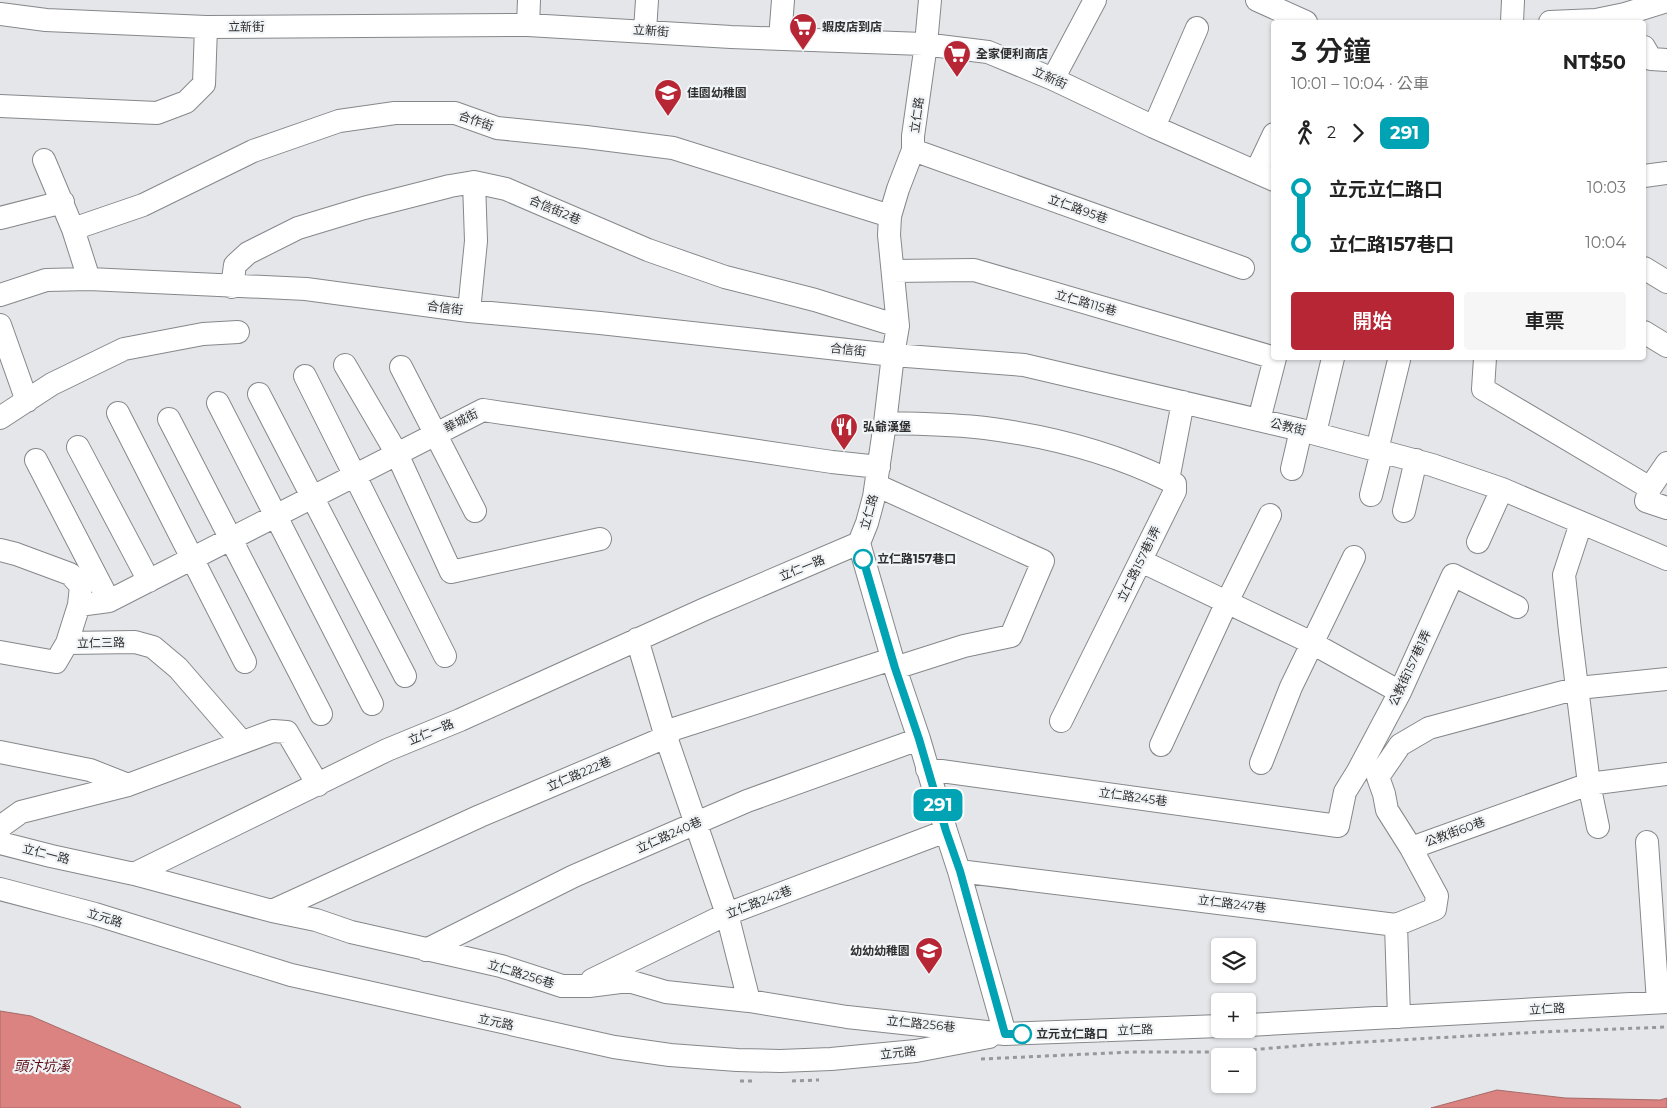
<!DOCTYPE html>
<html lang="zh-TW">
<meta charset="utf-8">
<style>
body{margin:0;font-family:Montserrat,"Noto Sans TC",sans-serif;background:#f6f6f6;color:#222;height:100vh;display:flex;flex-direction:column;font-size:19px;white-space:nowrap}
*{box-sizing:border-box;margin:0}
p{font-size:16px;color:#767676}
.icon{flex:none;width:28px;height:28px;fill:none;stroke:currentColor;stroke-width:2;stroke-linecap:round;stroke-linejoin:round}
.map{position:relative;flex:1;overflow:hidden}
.panel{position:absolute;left:1271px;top:20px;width:375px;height:340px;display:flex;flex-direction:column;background:#fff;border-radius:5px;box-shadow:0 1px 4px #0004}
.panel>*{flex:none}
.badge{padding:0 10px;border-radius:8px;font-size:18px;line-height:32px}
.fabs{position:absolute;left:1211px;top:938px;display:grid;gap:10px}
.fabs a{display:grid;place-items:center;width:45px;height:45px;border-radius:5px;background:#fff;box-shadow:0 1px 4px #0004;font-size:25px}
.map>.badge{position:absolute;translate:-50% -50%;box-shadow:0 0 0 2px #fff}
.legs{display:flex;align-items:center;gap:8px;height:55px;padding:0 20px;font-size:16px}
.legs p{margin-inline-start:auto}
.headline{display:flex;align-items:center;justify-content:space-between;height:85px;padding:0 20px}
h1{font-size:28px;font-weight:600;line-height:38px}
.button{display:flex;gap:10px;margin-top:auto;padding:10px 20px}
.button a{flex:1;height:58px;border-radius:5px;background:#b72634;color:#fff;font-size:20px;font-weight:600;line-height:58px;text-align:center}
.button a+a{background:#f6f6f6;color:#222}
ul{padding:0 20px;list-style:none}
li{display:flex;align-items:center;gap:18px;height:55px;font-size:19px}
li i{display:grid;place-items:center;width:8px;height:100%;margin:0 6px;background:currentColor}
li i::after{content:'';width:12px;height:12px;margin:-6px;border:4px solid;border-radius:50%;background:#fff}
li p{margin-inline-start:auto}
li:first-child i{background:linear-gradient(#0000 50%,currentColor 0)}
li:last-child i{background:linear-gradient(currentColor 50%,#0000 0)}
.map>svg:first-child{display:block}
.water{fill:#da8380;stroke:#a66a68}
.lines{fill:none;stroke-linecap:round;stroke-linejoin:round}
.minor-casing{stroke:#85888a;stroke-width:24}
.path{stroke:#97989a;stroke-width:3;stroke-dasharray:4 4;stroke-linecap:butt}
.minor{stroke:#fff;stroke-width:22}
.line-1-casing{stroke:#fff;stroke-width:11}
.line-1{stroke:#00a3b4;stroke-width:8}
.stop-1-dot{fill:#fff;stroke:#00a3b4;stroke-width:2.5}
.labels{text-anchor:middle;stroke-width:4.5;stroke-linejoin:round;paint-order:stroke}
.street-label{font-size:12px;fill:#2e2f30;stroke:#f1f4f6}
.poi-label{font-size:12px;font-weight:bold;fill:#2e2f30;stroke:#f1f4f6;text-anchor:start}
.stop-label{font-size:12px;font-weight:bold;fill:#2e2f30;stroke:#f1f4f6;text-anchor:start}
.water-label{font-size:14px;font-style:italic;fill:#5c0c14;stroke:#f1f4f6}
</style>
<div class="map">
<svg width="1667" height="1108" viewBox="0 0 1667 1108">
<rect width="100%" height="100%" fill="#e4e6e9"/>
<!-- water -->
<path class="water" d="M0 1011 31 1016 240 1106 241 1108H0Z
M1497 1090 1565 1098 1660 1100 1667 1098V1108H1431Z"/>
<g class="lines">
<defs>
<path id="minor" d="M930 0 926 44 913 136V150L898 189 890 216 889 235 898 326 893 355 885 423 874 497 867 523 859 543 895 668 919 739 946 831 959 871 1005 1034
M1257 0 1306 22
M0 14 46 20 206 27 528 25 731 37 923 44 988 52 1053 79 1154 127 1274 180
M1625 14 1667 1
M1512 22 1513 0
M1550 22 1596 20 1625 14 1630 22
M528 25 529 0
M645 31 647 0
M780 39 783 0
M1644 47 1651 59 1667 60
M1053 79 1095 0
M0 106 157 113 186 102 204 84 206 27
M1154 127 1197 28
M913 150 1243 268
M44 160 73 229 89 279
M1256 172 1274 134
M1644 176 1667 173
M0 218 63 202
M73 229 143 205 253 151 339 121 395 113H455L497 128 586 137 673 148 890 216
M1644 268 1667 282
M893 271 974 270 1275 358
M232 287 235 265 248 253 298 228 364 208 450 186 474 182 506 189 648 250 725 277 815 300 898 326
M0 295 46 280 89 279 306 289 469 311 600 323 893 355 1024 365 1301 430 1432 465 1502 489 1667 559
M469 311 476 241 474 182
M0 325 27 401
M1644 332 1667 346
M1485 358 1483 389 1650 488
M345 365 397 454 451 572 600 539
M401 367 475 511
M305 376 445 656
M259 394 405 676
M218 403 372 704
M118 413 245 662
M0 418 52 384 124 349 203 334 238 332
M169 419 321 714
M1259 420 1275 358
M885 423C918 424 952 424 985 428 1047 436 1111 452 1168 480
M1315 433 1333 358
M78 447 149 581
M36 460 109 601
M1667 463 1650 488 1646 501 1667 508
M1292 469 1301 430
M876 485 1043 561 1011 636 964 646 895 668
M1371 495 1380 459 1377 450 1399 360
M1404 511 1416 460
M1581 523 1564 575 1570 631 1589 784 1598 827
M1478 542 1502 489
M0 550 16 554 70 574 81 586 79 605 67 643 135 642 153 647 178 668 242 742
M1141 561 1312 643 1400 692
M79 605 109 601 483 410 832 462 879 467
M637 639 666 737 727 914 749 1001
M0 652 56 662 67 643
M1061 721 1175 491V484L1168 480 1183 402
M1161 745 1227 602 1270 515
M0 752 90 770 128 785
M1261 763 1291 687 1354 557
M927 769 1338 826 1345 792 1358 771 1400 692 1453 575 1517 607
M0 827 21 812 128 785 273 731 287 732 318 785
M1647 842 1658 1002
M0 843 51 856 134 874 387 750 460 720 705 609 859 543
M1411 848 1589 784 1667 774
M959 871 1396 925 1435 909 1437 896 1411 848 1387 810 1384 794 1378 777 1400 745 1429 728 1578 688 1667 679
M134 874 272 911 316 920 351 932 501 966 562 986H589L620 982H632L666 992 749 1001 847 1017 1005 1034 1220 1026
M0 889 95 914 291 975 614 1047 670 1055 737 1060 780 1061 831 1059 916 1051 989 1037
M272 911 480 816 666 737 674 729 892 659
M1396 925 1399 1017
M426 950 574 876 747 801 919 739
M592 980 727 914 946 831
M1248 1025 1667 1002"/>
</defs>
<!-- minor casing -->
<use href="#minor" class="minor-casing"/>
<!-- path -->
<path class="path" d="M981 1059 1132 1052H1224L1309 1045 1540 1032 1667 1027
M740 1081H754
M792 1081 819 1080"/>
<!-- minor -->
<use href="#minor" class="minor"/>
</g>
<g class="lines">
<defs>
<path id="line-1" d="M863 559 895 668 919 739 946 831 960 871 1005 1034H1022"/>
</defs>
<!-- line-1 casing -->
<use href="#line-1" class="line-1-casing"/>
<!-- line-1 -->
<use href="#line-1" class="line-1"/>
</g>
<!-- icons -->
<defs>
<symbol id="supermarket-pin" viewBox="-11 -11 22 30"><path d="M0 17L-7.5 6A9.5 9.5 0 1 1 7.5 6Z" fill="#b72634" stroke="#f1f4f6"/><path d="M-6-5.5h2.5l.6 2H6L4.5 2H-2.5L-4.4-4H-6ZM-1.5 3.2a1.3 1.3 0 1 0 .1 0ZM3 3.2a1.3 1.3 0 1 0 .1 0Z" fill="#fff"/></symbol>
<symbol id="school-pin" viewBox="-11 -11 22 30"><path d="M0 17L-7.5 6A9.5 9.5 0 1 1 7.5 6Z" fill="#b72634" stroke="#f1f4f6"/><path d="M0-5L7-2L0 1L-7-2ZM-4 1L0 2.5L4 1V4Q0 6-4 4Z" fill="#fff"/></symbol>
<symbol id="restaurant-pin" viewBox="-11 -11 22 30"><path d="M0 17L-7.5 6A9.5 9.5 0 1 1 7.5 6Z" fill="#b72634" stroke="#f1f4f6"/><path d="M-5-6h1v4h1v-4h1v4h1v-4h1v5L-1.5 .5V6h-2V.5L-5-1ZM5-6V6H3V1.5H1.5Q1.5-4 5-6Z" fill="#fff"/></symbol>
</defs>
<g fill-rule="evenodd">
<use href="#supermarket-pin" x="787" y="11" width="32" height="43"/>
<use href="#supermarket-pin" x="941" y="38" width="32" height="43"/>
<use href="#school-pin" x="652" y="77" width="32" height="43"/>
<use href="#restaurant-pin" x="828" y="411" width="32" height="43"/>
<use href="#school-pin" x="913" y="935" width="32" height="43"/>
</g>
<!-- markers -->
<g class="stop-1-dot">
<circle cx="863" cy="559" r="9"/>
<circle cx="1022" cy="1034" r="9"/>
</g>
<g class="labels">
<!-- street labels -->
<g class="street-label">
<text x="246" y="31">立新街</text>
<text transform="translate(651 31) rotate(4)" y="4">立新街</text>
<text transform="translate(1050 78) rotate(24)" y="4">立新街</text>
<text transform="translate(917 115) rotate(-82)" y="4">立仁路</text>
<text transform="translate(476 121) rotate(19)" y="4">合作街</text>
<text transform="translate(1078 209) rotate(20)" y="4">立仁路95巷</text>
<text transform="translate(555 210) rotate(23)" y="4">合信街2巷</text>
<text transform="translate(1086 303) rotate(16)" y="4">立仁路115巷</text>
<text transform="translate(445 308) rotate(8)" y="4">合信街</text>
<text transform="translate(848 350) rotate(6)" y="4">合信街</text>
<text transform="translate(461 421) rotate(-27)" y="4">華城街</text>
<text transform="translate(1288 427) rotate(13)" y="4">公教街</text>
<text transform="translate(869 512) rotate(-74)" y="4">立仁路</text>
<text transform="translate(1139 564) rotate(-64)" y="4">立仁路157巷1弄</text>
<text transform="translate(802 568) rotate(-22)" y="4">立仁一路</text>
<text transform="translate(101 643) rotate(-1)" y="4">立仁三路</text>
<text transform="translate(1410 668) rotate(-65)" y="4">公教街157巷1弄</text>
<text transform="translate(431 732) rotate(-22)" y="4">立仁一路</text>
<text transform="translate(579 774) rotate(-23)" y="4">立仁路222巷</text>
<text transform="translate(1133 797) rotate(8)" y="4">立仁路245巷</text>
<text transform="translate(1455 832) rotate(-20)" y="4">公教街60巷</text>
<text transform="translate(669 835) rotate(-24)" y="4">立仁路240巷</text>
<text transform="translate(46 854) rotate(14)" y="4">立仁一路</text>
<text transform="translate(759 902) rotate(-21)" y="4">立仁路242巷</text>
<text transform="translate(1232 904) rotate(7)" y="4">立仁路247巷</text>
<text transform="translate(105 918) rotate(17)" y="4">立元路</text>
<text transform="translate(521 974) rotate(17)" y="4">立仁路256巷</text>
<text transform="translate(1547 1009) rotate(-3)" y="4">立仁路</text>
<text transform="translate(496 1022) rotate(12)" y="4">立元路</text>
<text transform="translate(921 1024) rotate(6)" y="4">立仁路256巷</text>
<text transform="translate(1135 1030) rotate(-2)" y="4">立仁路</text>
<text transform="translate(898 1053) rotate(-6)" y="4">立元路</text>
</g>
<!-- poi labels -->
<g class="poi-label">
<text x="822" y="31">蝦皮店到店</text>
<text x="976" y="58">全家便利商店</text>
<text x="687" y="97">佳園幼稚園</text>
<text x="863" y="431">弘爺漢堡</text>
<text x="910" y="955" text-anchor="end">幼幼幼稚園</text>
</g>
<!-- stop labels -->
<g class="stop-label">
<text x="877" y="563">立仁路157巷口</text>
<text x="1036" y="1038">立元立仁路口</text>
</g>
<!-- water labels -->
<g class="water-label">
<text x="42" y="1071">頭汴坑溪</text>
</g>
</g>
</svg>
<div class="fabs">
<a><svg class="icon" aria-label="layers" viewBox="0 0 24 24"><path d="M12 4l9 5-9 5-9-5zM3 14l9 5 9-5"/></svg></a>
<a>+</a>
<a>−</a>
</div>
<b class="badge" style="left:938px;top:805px;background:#00a3b4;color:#fff">291</b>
<section class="panel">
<div class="headline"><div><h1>3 分鐘</h1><p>10:01 – 10:04 · 公車</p></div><b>NT$50</b></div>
<div class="legs"><svg class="icon" aria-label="walk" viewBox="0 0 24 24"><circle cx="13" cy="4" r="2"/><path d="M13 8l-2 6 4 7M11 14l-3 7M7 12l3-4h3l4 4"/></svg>2<svg class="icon" aria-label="forward" viewBox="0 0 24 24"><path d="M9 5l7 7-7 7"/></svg><b class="badge" style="background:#00a3b4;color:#fff">291</b></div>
<ul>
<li><i style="color:#00a3b4"></i><b>立元立仁路口</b><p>10:03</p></li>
<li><i style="color:#00a3b4"></i><b>立仁路157巷口</b><p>10:04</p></li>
</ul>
<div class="button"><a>開始</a><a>車票</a></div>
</section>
</div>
